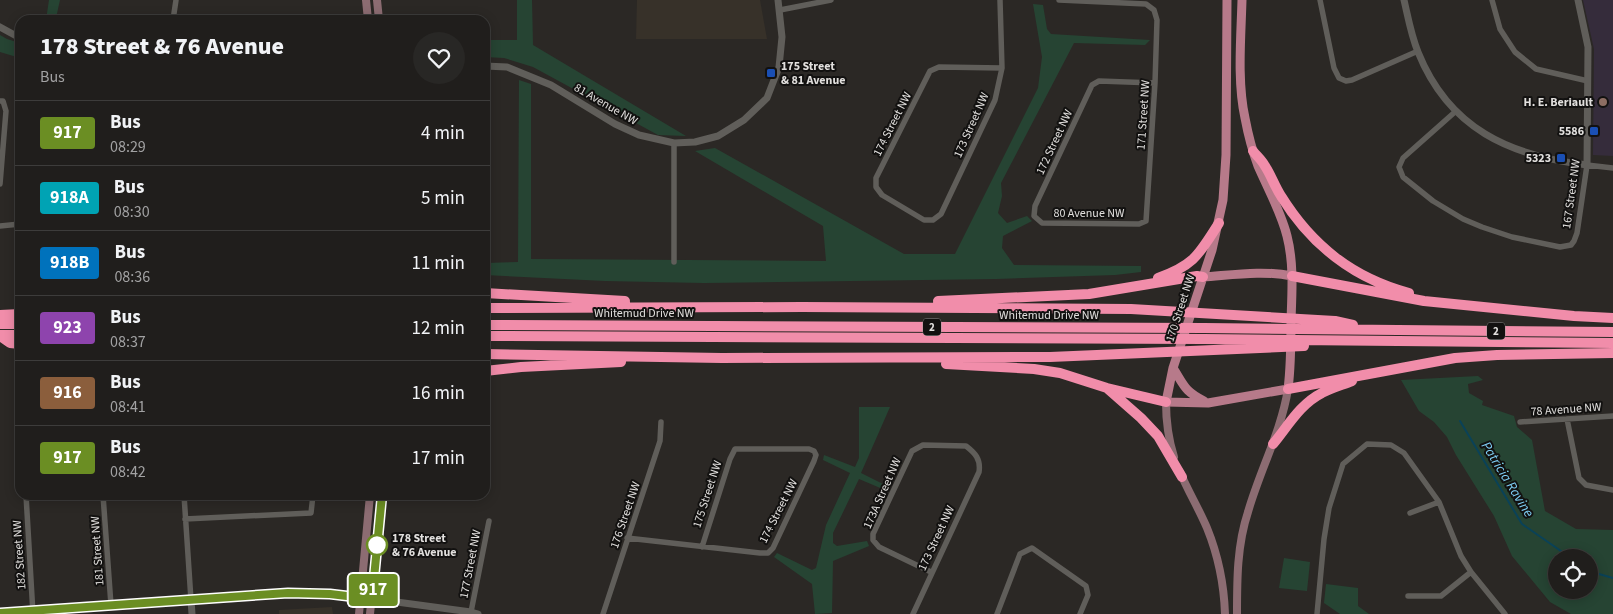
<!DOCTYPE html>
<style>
body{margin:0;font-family:"Source Sans 3",sans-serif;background:#282725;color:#f1f3f6;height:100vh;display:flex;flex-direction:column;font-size:19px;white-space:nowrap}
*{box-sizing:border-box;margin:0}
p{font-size:16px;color:#a2a2a3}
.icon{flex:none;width:28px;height:28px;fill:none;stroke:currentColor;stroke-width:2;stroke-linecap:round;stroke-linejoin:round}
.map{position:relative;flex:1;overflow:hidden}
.side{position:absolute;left:15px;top:15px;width:475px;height:485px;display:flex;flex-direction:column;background:#201e1c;border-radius:15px;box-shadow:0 2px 12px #0003,0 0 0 1px #3d3c3b}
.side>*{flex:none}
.badge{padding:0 10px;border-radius:4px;font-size:18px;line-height:32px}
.controls{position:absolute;left:1548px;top:549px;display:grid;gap:10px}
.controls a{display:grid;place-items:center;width:50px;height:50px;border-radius:50%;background:#201e1c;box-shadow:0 2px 12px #0003,0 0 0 1px #3d3c3b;font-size:25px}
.map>.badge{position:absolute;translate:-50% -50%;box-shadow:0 0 0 2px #fff}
.round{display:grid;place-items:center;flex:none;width:52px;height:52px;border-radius:26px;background:#282725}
.summary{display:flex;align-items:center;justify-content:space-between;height:85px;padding:0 25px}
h1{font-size:24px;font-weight:800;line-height:38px}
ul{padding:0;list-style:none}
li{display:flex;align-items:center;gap:15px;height:65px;padding:0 25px;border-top:1px solid #3d3c3b}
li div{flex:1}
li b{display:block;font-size:19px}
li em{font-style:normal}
li .badge{min-width:55px;font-weight:700;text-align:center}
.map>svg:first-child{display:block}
.built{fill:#373129}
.education{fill:#352c3b}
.green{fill:#264433;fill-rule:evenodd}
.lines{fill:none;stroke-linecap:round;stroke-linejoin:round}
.stream{stroke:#0a4258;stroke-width:2}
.minor{stroke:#605e5a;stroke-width:5.5}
.tertiary{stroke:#605e5a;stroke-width:7}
.secondary{stroke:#8c6c72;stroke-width:8}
.primary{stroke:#b77a8a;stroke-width:9}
.motorway{stroke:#f18daa;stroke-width:10}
.line-casing{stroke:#fff;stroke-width:11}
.line{stroke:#6b8e23;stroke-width:8}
.transit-dot{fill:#1a4fb4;stroke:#121110;stroke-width:2}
.education-dot{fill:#8d6e63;stroke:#121110;stroke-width:2}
.stop-dot{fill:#fff;stroke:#6b8e23;stroke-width:2.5}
.labels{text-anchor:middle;stroke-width:4;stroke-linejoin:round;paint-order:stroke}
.shield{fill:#121110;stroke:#a3a1a0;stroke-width:1}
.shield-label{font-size:11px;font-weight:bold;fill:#e1dfdd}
.poi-label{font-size:12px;font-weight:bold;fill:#e1dfdd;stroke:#121110;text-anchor:end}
.street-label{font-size:12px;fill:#e1dfdd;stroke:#121110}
.stop-label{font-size:12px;font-weight:bold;fill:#e1dfdd;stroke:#121110;text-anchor:start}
.water-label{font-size:14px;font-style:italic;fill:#7fcff6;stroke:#121110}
</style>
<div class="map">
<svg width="1613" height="614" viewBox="0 0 1613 614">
<rect width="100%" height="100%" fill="#2b2825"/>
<!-- built -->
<path class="built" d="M637 0H760L767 39H636Z
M332 607 333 614H279V610Z"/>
<!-- education -->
<path class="education" d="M1583 0H1613V156L1593 155 1594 49Z"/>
<!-- green -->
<path class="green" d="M49 0H60L56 18 58 20H46Z
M517 0H532L533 45 686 136 658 135 533 67 504 58 485 57V40H517Z
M1033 4 1043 5 1047 29 1051 34 1150 40 1145 45 1074 43 1001 183 1002 196 998 213 1007 223 1027 216 1032 221 1003 236 1002 248 1014 265 1141 266V272L1115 275 996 279 704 283 605 281 485 275V263L518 262 519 80 531 84V259L826 261 823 226 695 151 715 148 904 254H955L1038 88 1042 57Z
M0 35 7 39 20 43V58L0 52Z
M1478 376 1483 380 1468 384 1469 393 1483 401 1482 405 1514 416 1517 427 1532 440 1545 511 1576 529 1613 530V614H1571L1550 602 1512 556 1494 516 1456 455 1447 437 1434 422 1419 411 1401 380ZM1556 558H1589V590H1556Z
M859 407H890L861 473 887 486 885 490 859 479 833 533V543L837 546 867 541 869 546 833 561 832 613 815 614 812 584 774 557 777 553 812 570 816 568 826 525 850 473 823 460 824 455 855 467 859 458Z
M1284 558 1310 562 1307 591 1279 588Z
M1326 584 1358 588V606L1369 614H1340L1324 603Z"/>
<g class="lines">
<!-- stream -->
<path class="stream" d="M1460 421 1522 524 1571 558
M1589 570 1592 572 1613 578"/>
<!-- minor -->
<path class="minor" d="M1000 0 1002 68 995 100 941 214 933 220H924L882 195 876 187V178L930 71 939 67 1002 68
M1059 0 1146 4 1154 10 1157 20 1155 83 1146 221 1139 224 1042 223 1034 216 1035 206 1092 85 1099 81 1155 83
M1320 0 1334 68 1339 78 1346 81 1352 80 1418 51
M1492 0 1500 29 1515 52 1536 69 1588 81
M780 10 831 0
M173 20 176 0
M0 101H3L6 111 0 184
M1456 111 1403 158 1399 167 1403 177 1433 201 1463 219 1482 227 1512 237 1560 247 1571 245 1574 241 1577 233 1587 165 1613 168
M0 226 20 224
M674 262V143
M1567 419 1579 478 1586 485 1613 490
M1520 422 1613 416
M26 495 33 614
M103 495 111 605
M184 495 191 600
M1410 513 1439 502
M185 519 311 513 313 495
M627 538 760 553H768L773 548 814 461 816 455 814 451 809 449H735L730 459 702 547
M1408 596H1441L1471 572
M471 612 489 521
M603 614 660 441 661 422
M913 614 979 472C981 459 975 453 966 446L923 445 912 451 873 534V540L879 547 931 572
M997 614 1020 554 1032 548 1086 586 1088 595 1080 614
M1317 614 1324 539 1329 508 1343 464 1367 444 1391 445 1404 453 1439 502 1461 556 1471 572 1505 614"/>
<!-- tertiary -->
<path class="tertiary" d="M1404 0C1408 17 1411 35 1418 52 1449 129 1510 156 1587 165L1588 47 1578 0
M0 27 20 38
M485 66 507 67 551 85 615 124 639 135 674 143 695 142 718 136 744 120 767 98 779 67 782 37 778 0
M191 600 192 614
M0 613 301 593 352 596 471 612 478 614"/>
<!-- secondary -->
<path class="secondary" d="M366 0 368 20
M377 0 379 20
M1166 402C1166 421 1168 438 1174 457
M1180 472C1188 491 1199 509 1207 528 1218 555 1224 584 1225 614
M359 614 370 495
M370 614 382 495
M1237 614C1237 580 1237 545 1248 512 1260 470 1281 432 1288 389"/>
<!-- primary -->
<path class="primary" d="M1227 0 1226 155 1223 200 1212 250 1173 368 1166 402 1208 403 1288 389C1291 366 1291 343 1291 320 1292 292 1294 263 1287 236 1281 212 1268 189 1258 166 1252 150 1248 134 1245 118 1237 82 1241 37 1242 0
M1203 277C1232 275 1263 270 1292 276
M1173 368C1184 385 1184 391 1204 401"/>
<!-- motorway -->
<path class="motorway" d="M1253 151C1257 156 1262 160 1265 166 1271 175 1275 187 1281 196 1312 246 1353 278 1409 293
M1292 276 1424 301 1574 316 1613 318
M1158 278C1195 265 1199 254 1219 223
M485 293 625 301
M938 301 1089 294 1197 276 1203 277
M485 308 802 307 1131 309 1335 321 1353 325
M0 315 20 314
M0 324H20
M485 325 1204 328 1613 332
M0 335H20
M0 336 10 343 20 344
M485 336 1204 339 1613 343
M485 354 722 358 1050 357 1304 346
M946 364 1034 369 1060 373 1107 388 1166 402
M485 371 521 367 621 362
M1108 389 1141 418 1158 436 1182 477
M1288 389 1455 358 1497 355 1613 353
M1273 444C1288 426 1300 404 1322 393 1331 388 1342 385 1352 381"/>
</g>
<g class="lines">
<defs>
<path id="line" d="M0 613 288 593 330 594 372 599 382 495"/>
</defs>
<!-- line casing -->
<use href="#line" class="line-casing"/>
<!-- line -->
<use href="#line" class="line"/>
</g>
<!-- markers -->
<g class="transit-dot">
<rect x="766" y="68" width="10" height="10" rx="2.5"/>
<rect x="1589" y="126" width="10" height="10" rx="2.5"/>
<rect x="1556" y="153" width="10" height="10" rx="2.5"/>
</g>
<circle class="education-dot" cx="1603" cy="102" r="5"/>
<circle class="stop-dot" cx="377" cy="545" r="10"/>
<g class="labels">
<!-- shield labels -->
<g class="shield">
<rect x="923" y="318.5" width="18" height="17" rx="4"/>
<rect x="1487" y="322.5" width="18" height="17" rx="4"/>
</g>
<g class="shield-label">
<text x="932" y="331">2</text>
<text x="1496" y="335">2</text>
</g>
<!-- poi labels -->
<g class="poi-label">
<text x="781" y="70" text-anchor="start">175 Street<tspan x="781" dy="14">&amp; 81 Avenue</tspan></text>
<text x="1593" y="106">H. E. Beriault</text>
<text x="1584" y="135">5586</text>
<text x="1551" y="162">5323</text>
</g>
<!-- street labels -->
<g class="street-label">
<text transform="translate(606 104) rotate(30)" y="4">81 Avenue NW</text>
<text transform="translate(1143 115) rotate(-86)" y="4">171 Street NW</text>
<text transform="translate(892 124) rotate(-63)" y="4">174 Street NW</text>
<text transform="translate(971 125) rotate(-66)" y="4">173 Street NW</text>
<text transform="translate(1054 142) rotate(-65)" y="4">172 Street NW</text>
<text transform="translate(1571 194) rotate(-82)" y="4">167 Street NW</text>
<text x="1089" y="217">80 Avenue NW</text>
<text transform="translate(1180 308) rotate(-72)" y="4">170 Street NW</text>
<text x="644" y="317">Whitemud Drive NW</text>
<text x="1049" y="319">Whitemud Drive NW</text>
<text transform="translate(1566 409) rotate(-4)" y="4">78 Avenue NW</text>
<text transform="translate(882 493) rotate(-66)" y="4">173A Street NW</text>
<text transform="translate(707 494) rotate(-72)" y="4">175 Street NW</text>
<text transform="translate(778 511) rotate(-63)" y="4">174 Street NW</text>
<text transform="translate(625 515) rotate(-71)" y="4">176 Street NW</text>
<text transform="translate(936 538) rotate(-65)" y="4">173 Street NW</text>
<text transform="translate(97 551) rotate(-94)" y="4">181 Street NW</text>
<text transform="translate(19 555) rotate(-94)" y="4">182 Street NW</text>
<text transform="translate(470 564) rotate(-79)" y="4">177 Street NW</text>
</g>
<!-- stop labels -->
<g class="stop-label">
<text x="392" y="542">178 Street<tspan x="392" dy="14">&amp; 76 Avenue</tspan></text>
</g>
<!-- water labels -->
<g class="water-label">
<text transform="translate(1508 479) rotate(58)" y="5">Patricia Ravine</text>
</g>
</g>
</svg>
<div class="controls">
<a><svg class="icon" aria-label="locate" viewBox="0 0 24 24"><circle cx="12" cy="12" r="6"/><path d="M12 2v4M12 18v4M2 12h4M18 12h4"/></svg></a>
</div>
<b class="badge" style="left:373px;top:590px;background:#6b8e23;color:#fff">917</b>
<section class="side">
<div class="summary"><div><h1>178 Street &amp; 76 Avenue</h1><p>Bus</p></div><a class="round"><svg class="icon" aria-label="heart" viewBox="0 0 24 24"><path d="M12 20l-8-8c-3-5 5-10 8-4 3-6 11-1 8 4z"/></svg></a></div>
<ul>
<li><span class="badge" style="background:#6b8e23;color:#fff">917</span><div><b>Bus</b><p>08:29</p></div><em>4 min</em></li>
<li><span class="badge" style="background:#00a3b4;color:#fff">918A</span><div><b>Bus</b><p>08:30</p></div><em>5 min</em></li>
<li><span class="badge" style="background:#0072bc;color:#fff">918B</span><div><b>Bus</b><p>08:36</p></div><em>11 min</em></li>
<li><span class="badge" style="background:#8e44ad;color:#fff">923</span><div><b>Bus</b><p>08:37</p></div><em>12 min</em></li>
<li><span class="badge" style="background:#8b5e3c;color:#fff">916</span><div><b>Bus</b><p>08:41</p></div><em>16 min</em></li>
<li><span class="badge" style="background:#6b8e23;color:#fff">917</span><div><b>Bus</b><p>08:42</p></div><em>17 min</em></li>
</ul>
</section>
</div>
